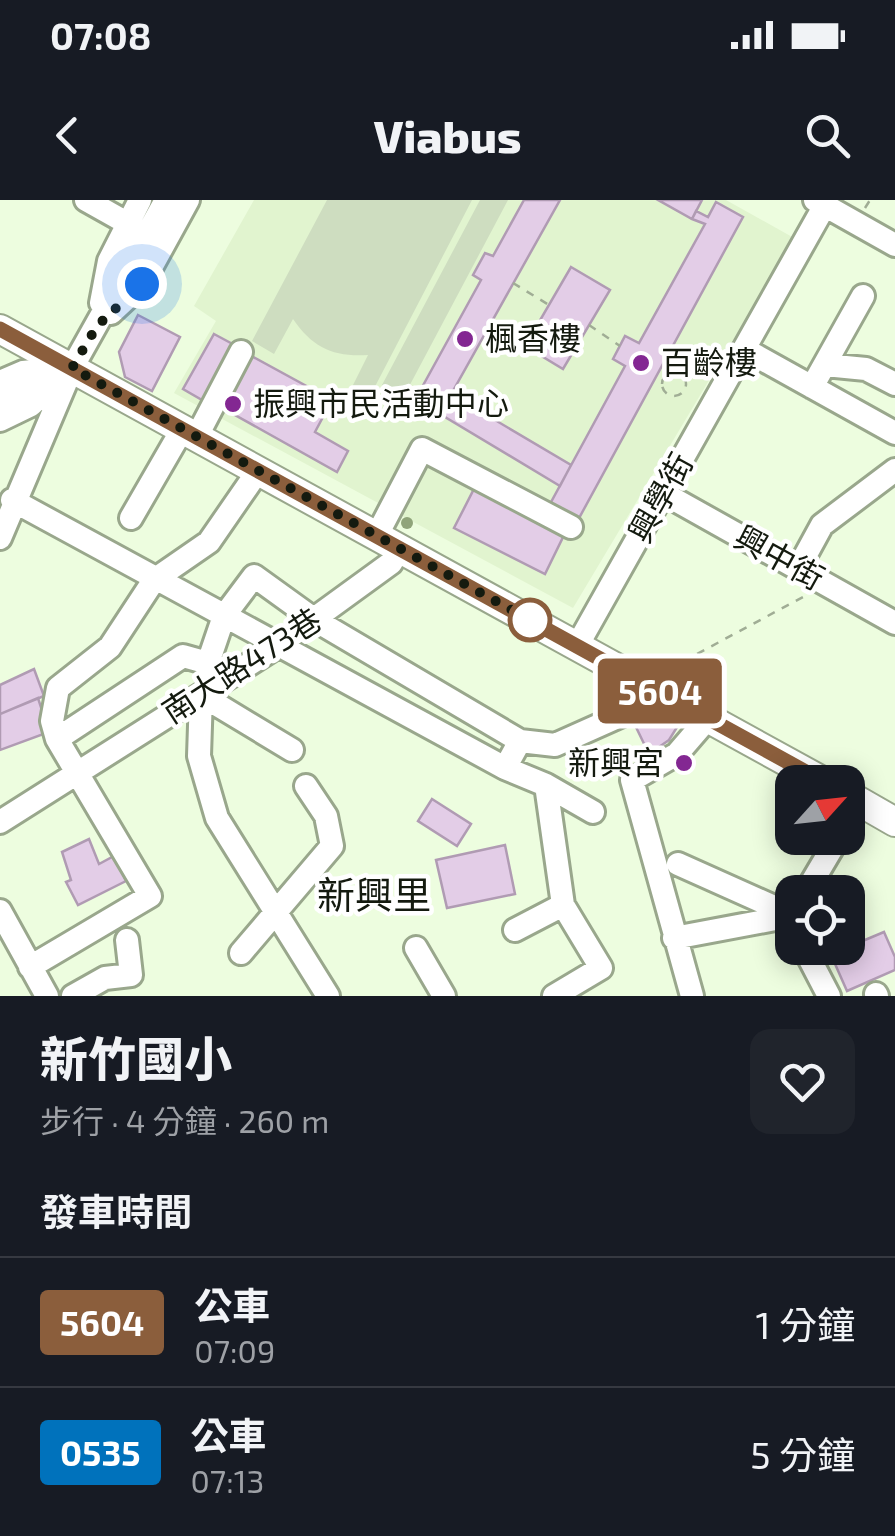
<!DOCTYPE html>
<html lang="zh-TW">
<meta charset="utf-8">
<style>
body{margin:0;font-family:"Exo 2","Noto Sans TC",sans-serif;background:#20242c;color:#f1f3f6;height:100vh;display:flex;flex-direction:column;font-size:38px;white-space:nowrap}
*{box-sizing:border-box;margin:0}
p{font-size:32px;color:#9ea1a6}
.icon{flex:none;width:55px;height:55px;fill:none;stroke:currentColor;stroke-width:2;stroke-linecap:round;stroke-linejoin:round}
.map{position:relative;height:796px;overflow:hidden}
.details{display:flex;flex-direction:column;background:#171b24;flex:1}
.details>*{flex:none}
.badge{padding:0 20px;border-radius:8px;font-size:35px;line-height:65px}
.needle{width:65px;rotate:63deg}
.tools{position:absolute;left:775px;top:565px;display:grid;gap:20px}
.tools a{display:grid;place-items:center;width:90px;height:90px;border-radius:20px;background:#171b24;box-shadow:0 5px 25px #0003;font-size:50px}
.you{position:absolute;width:50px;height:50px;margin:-25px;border:8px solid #fff;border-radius:50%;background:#1a73e8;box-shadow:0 0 0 15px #1a73e833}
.map>.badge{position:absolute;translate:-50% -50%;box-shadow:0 0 0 5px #fff}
h2{padding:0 40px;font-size:38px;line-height:90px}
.round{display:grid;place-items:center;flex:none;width:105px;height:105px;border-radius:20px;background:#20242c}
.headline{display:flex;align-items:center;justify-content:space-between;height:170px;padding:0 40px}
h1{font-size:48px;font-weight:800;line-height:75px}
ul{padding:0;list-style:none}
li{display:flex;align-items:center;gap:30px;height:130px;padding:0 40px;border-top:2px solid #363941}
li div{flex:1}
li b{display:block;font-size:38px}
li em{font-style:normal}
li .badge{min-width:110px;font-weight:700;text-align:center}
.status{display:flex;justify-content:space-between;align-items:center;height:70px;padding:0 50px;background:#171b24;direction:ltr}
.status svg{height:28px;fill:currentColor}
header{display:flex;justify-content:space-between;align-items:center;height:130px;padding:0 40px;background:#171b24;font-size:45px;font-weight:800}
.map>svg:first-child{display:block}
.built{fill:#e1f4cf}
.green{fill:#ceddc0}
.building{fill:#e3cde7;stroke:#b09bb3;stroke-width:2.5}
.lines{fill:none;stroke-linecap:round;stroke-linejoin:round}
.minor-casing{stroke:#99a78c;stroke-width:28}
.major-casing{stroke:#99a78c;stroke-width:32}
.path{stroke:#a0ad95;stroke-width:2.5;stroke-dasharray:8 8;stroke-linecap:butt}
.minor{stroke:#fff;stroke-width:22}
.major{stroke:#fff;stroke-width:28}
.tree{fill:#90a47a}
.line-casing{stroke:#fff;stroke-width:22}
.line{stroke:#8b5e3c;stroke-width:15}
.walk{stroke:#141a0f;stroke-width:10;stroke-dasharray:0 18}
.poi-dot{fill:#832792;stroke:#fff;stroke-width:4}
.stop-dot{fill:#fff;stroke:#8b5e3c;stroke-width:5}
.labels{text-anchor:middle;stroke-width:9;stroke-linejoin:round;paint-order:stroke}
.poi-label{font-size:32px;fill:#141a0f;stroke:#fff;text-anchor:start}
.street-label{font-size:32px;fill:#141a0f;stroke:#fff}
.quarter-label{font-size:38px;fill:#141a0f;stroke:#fff}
</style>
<div class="status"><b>07:08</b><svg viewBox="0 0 49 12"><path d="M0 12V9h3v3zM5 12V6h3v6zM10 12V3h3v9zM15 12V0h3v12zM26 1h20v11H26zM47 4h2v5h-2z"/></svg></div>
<header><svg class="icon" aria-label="back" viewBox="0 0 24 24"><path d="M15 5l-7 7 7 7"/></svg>Viabus<svg class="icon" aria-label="search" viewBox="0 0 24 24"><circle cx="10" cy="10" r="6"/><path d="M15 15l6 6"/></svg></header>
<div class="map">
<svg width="895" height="796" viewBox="0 0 895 796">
<rect width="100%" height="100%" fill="#edfddf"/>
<!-- built -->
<path class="built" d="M254 0H726L794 38 573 408 174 193 216 121 194 106Z"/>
<!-- green -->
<path class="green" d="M327 0H472L368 200 350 191 368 155C333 157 313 148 293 119L274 154 252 141Z
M480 0H508L404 196 382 185Z"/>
<!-- building -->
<path class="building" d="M524 0H560L440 214 415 200 481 80 473 75 485 53 493 56Z
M658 0H702L692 19Z
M716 2 743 17 578 320 550 304 625 166 613 159 625 136 639 143 705 24 692 19 696 11 708 17Z
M571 67 610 90 563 169 525 146Z
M138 115 180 137 152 191 125 177 119 152Z
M214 134 240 148 209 204 183 189Z
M246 153 332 200 315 232 348 251 337 272 217 205Z
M451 194 571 265 560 286 440 214Z
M476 285 566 331 545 374 454 328Z
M34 469 44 496 0 514V485Z
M38 498 49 532 0 550V514Z
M656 511 679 524 669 540 649 554 634 523Z
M432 599 471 624 457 646 418 621Z
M89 639 99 664 114 656 126 681 78 705 66 682 71 680 62 652Z
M505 645 515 694 447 708 436 660Z
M884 732 895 757V770L847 791 828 748H848V733L853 745Z"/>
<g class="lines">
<defs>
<path id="minor" d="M86 0 127 23
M815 0 895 45
M101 103 109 61 140 0
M111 113 142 84 188 0
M744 149 895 233
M825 165 866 169 895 184
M0 182 23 172 54 169
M812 187 863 96
M0 200 51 177
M0 220 31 205 66 173
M197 236 241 152
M663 293 895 423
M12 300 505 568
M131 318 183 228
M377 335 422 249 571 327
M0 338 72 168 166 0
M798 369 822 325 895 270
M577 446 825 5
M208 463 224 416 254 376 315 420 520 541
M57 539 183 456 208 463 209 476
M292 550 201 495 199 556 217 618 328 796
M546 585 593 612
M0 622 270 451 391 363 400 348
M848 622 860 602
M678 664 792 715
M806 692 838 638
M563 705 546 585 505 568 520 541 555 545 667 495
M0 711 47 796
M515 730 563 705 601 768 554 796
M674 738 791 716
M416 748 444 796
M804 748 829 796
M241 753 332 646 326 616 306 586
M30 767 150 696 57 539 52 521 58 488 110 447 154 380 209 342 258 271
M876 794 877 796
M73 796 105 778 131 775 127 740
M692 796 632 580 677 554 708 518"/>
<path id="major" d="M0 129 824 582
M848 595 895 622"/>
</defs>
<!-- minor casing -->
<use href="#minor" class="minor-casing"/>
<!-- major casing -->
<use href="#major" class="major-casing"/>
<!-- path -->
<path class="path" d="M865 8 870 0
M513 83 549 105
M589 125 620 146
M662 184a12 12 0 1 1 24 0a12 12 0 1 1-24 0Z
M669 469 803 397"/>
<!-- minor -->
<use href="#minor" class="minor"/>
<!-- major -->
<use href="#major" class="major"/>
</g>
<!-- trees -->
<circle class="tree" cx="407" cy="323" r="6"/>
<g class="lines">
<defs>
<path id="line" d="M0 129 824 582"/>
</defs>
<!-- line casing -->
<use href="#line" class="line-casing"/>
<!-- line -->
<use href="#line" class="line"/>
<!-- walk -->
<path class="walk" d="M142 84 97 126 72 168 530 420"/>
</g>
<!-- markers -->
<g class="poi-dot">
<circle cx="465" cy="139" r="10"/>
<circle cx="641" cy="163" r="10"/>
<circle cx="233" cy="204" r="10"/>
<circle cx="684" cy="563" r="10"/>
</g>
<circle class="stop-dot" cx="530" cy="420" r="20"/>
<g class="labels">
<!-- poi labels -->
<g class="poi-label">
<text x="485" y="150">楓香樓</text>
<text x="661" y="174">百齡樓</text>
<text x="253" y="215">振興市民活動中心</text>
<text x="664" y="574" text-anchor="end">新興宮</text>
</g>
<!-- street labels -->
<g class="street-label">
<text transform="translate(661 298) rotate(-61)" y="11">興學街</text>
<text transform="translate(779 358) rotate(29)" y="11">興中街</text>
<text transform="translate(242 466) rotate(-33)" y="11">南大路473巷</text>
</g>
<!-- quarter labels -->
<g class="quarter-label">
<text x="374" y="709">新興里</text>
</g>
</g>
</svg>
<div class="tools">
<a><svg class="needle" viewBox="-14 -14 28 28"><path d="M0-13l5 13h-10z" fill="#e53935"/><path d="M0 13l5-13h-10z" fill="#9ea1a6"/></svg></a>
<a><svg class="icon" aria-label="locate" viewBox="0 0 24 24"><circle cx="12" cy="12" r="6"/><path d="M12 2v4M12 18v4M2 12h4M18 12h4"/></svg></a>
</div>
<div class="you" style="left:142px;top:84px"></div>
<b class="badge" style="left:660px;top:491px;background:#8b5e3c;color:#fff">5604</b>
</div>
<section class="details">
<div class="headline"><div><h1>新竹國小</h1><p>步行 · 4 分鐘 · 260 m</p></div><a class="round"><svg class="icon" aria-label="heart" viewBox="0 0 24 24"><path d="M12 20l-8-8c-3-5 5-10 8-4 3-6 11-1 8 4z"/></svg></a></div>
<h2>發車時間</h2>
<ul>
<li><span class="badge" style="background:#8b5e3c;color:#fff">5604</span><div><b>公車</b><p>07:09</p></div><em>1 分鐘</em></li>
<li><span class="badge" style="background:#0072bc;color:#fff">0535</span><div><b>公車</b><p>07:13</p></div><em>5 分鐘</em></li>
</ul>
</section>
